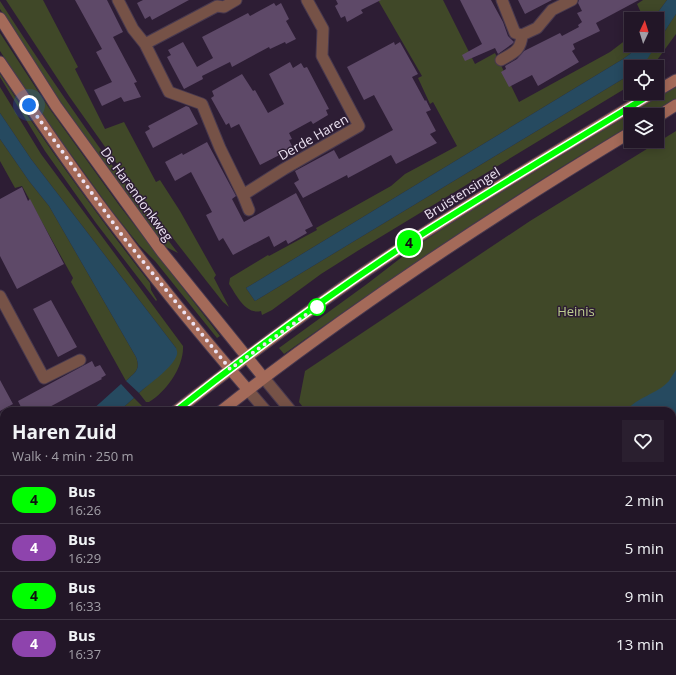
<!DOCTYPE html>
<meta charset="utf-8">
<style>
body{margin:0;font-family:"Open Sans",sans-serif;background:#2a1f2f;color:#f1f3f6;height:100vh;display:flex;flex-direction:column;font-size:15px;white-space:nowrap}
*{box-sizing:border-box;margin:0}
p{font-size:13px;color:#a29fa7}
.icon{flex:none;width:22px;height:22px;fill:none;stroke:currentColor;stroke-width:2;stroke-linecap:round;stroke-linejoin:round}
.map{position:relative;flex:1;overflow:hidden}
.drawer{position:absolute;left:0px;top:407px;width:676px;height:268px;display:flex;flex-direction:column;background:#221627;border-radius:12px 12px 0 0;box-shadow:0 2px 10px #0003,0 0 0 1px #3f3544}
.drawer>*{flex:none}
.badge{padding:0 8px;border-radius:13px;font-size:14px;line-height:26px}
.needle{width:26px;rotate:4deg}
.controls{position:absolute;left:624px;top:12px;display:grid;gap:8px}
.controls a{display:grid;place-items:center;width:40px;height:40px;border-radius:0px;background:#221627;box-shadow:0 2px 10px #0003,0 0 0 1px #3f3544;font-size:20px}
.you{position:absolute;width:20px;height:20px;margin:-10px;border:3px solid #fff;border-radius:50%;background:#1a73e8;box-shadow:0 0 0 6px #1a73e833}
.map>.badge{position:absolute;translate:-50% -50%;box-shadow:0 0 0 2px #fff}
.round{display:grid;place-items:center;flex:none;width:42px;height:42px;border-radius:0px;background:#2a1f2f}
.headline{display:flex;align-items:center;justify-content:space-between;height:68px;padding:0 12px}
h1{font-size:19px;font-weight:700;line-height:30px}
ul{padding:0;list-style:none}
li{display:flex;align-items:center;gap:12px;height:48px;padding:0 12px;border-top:1px solid #3f3544}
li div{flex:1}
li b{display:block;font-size:15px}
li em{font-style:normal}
li .badge{min-width:44px;font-weight:700;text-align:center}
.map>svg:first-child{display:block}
.green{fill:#404828}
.water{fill:#264a60}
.building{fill:#5e4968}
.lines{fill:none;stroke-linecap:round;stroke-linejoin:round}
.minor-casing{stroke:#48394f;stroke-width:13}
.tertiary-casing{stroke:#48394f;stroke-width:13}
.secondary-casing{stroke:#48394f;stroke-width:13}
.minor{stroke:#765247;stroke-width:11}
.tertiary{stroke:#765247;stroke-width:11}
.secondary{stroke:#a46a59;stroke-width:11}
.line-casing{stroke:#fff;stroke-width:9}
.line{stroke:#0f0;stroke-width:6}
.walk{stroke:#ede3f3;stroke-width:4;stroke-dasharray:0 7.2}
.stop-dot{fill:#fff;stroke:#0f0;stroke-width:2}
.labels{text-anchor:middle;stroke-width:3;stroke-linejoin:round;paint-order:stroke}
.street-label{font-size:13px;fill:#ede3f3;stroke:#2d1d34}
.park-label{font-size:13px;fill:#bece8f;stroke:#2d1d34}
</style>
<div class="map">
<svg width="676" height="675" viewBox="0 0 676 675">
<rect width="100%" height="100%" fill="#2d1d34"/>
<!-- green -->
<path class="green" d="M6 0H43L78 67 75 69 105 129 124 122 156 182 160 180 180 211 216 275 214 278 229 307 223 302 208 283 137 192 69 96Z
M378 0H443L475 64 495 53 519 102 610 52 631 36V45H638L630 54 623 59 246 288 255 301 631 74V85L359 250 321 274 272 310 262 315 261 311C245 315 236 294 229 284L230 278 268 255 269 256 317 230 316 228 391 186 405 174 457 146 433 102 430 104 418 78 422 76Z
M643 0H667L653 19H644L637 4Z
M0 1C56 88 115 172 178 253L166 247 130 199 60 101 0 9Z
M676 14V34L652 67H639C655 51 663 32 676 14Z
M0 33 49 108 119 205 220 336 217 338 155 261 139 245 111 210 41 113 0 51Z
M0 74C47 146 97 215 150 283L151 290 157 300 156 301 96 223 45 151 0 77Z
M676 86V99L649 115H631V125C511 196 397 274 284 354L279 348 367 284 415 247 469 211Z
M0 87 41 154 183 346C184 367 166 392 149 402H146L139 393 169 366 176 348 31 159 0 113Z
M676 131V675H516L513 671H672V411H306L299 402 305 371 530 221Z
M0 139 29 181 49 206 136 357C141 370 135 372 126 381L71 282 73 278 22 186 15 188 0 161Z
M134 398 142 406V410L119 411Z
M4 622V671H403V675H0V626Z
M428 671H464L465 672 460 675H424Z"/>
<!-- water -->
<path class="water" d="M667 0H676V14L657 43V19H653Z
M638 45H656L648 58 641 66 631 67V74L255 301 246 288 623 59 630 54Z
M0 113 31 159 176 348C177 351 178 353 176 357 171 369 149 384 139 393L126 381C135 372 141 370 136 357L49 206 29 181 0 139Z
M676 370V537L672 538V411H626C637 397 657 394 669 381 671 377 674 373 676 370Z
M121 384 134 398 119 411H91Z"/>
<!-- building -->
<path class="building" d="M75 0H107L123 32 113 37 137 82 134 83 141 97 124 102 121 97 102 106 94 90 112 82 96 52 102 49Z
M143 0H189L152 20 150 16 145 19 137 3Z
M336 0H381L361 10 363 13 347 22 345 16 341 18 335 6 338 4Z
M460 0H491L503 22 508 36 514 42 512 44 498 54 495 48 465 61 462 55 482 44Z
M518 0H552L525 14Z
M579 0H639L596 23 600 31 573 44 575 49 572 51 579 62 538 86 532 75 509 87 501 72 506 69 505 66 517 59 524 51 560 33 562 36 579 27 578 25 582 22 577 13 582 11 578 3Z
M274 3 276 6 281 3 289 19 286 21 296 39 286 44 285 42 270 49 269 47 232 67 230 62 202 76 203 79 184 89 167 57 171 55 168 50 183 42 197 67 213 58 202 37 248 13 250 16Z
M394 42 395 45 400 42 418 74 412 77 425 101 426 100 431 110 426 112 436 131 430 134 437 143 396 164 391 155 348 178 347 175 303 198 294 183 299 180 295 171 334 150 339 159 393 130 374 95 364 100 347 67Z
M290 62 293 68 301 63 304 68 307 67 329 109 326 110 328 115 313 124 311 121 289 133 292 139 289 140 293 148 260 165 239 124 231 128 229 123 226 125 211 98 214 96 212 91 242 74 253 91 255 90 268 113 284 104 269 74Z
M186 106 189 107 198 124 153 148 145 132 150 129 148 126Z
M207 142 236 196 232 199 244 222 296 193 313 226 305 230 307 233 288 244 286 240 274 247 269 236 233 255 223 238 219 241 206 215 212 212 191 172 175 181 165 162 182 153 183 155Z
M22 187 28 201 30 199 64 264 17 289 0 256V199Z
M51 300 77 347 58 357 33 309Z
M92 361 95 367 100 365 106 375 101 378 102 379 42 411H23L18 401Z
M0 380 13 404 0 411Z"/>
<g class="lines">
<defs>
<path id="minor" d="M118 0 133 29 145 44 169 92 202 104 220 148 243 195 284 169 359 126 322 56 323 29 307 0
M502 0 515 33 522 35 537 28 552 10 572 0
M145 44 217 6 224 7 236 0
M501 60C513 53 521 51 522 35
M243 195 249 210
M0 296 44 378 80 360"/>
<path id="tertiary" d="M263 377 291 411
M248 390 266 411
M488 671 492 675
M499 671 502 675"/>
<path id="secondary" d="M0 18 56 106 162 252 263 377
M0 62C40 121 80 181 124 237 163 290 205 340 248 390
M657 91 676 80
M657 117 676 105
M176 411C242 360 309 309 378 263 468 203 561 149 653 93
M221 411C351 309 489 218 631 132
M0 562 4 558
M0 592 4 588"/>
</defs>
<!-- minor casing -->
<use href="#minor" class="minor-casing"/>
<!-- tertiary casing -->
<use href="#tertiary" class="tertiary-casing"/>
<!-- secondary casing -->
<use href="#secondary" class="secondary-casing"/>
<!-- minor -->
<use href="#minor" class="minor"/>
<!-- tertiary -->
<use href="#tertiary" class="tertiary"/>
<!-- secondary -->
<use href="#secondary" class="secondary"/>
</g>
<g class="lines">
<defs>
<path id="line" d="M176 411C252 351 330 294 411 241 491 190 573 142 653 93"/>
</defs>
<!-- line casing -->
<use href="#line" class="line-casing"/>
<!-- line -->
<use href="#line" class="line"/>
<!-- walk -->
<path class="walk" d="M29 105 124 238 230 369 317 307"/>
</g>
<!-- markers -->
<circle class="stop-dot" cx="317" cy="307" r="8"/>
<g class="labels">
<!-- street labels -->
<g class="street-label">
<text transform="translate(313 137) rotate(-30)" y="5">Derde Haren</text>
<text transform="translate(462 193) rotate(-32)" y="5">Bruistensingel</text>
<text transform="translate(137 194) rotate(54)" y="5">De Harendonkweg</text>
</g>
<!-- park labels -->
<g class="park-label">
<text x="576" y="316">Heinis</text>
</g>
</g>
</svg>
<div class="controls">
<a><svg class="needle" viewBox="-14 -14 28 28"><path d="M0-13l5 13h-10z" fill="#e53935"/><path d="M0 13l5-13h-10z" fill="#a29fa7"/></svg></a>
<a><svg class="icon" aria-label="locate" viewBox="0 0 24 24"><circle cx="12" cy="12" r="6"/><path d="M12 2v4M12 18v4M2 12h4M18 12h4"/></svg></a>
<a><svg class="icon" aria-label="layers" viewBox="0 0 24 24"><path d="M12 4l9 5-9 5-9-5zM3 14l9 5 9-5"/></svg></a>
</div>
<div class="you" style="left:29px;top:105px"></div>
<b class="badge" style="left:409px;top:243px;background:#0f0;color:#111">4</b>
<section class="drawer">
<div class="headline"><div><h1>Haren Zuid</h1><p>Walk · 4 min · 250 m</p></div><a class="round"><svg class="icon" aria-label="heart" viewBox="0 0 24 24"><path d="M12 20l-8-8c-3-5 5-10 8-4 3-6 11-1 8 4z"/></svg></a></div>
<ul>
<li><span class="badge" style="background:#0f0;color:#111">4</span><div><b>Bus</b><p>16:26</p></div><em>2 min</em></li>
<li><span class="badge" style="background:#8e44ad;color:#fff">4</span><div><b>Bus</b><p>16:29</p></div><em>5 min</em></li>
<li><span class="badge" style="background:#0f0;color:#111">4</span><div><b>Bus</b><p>16:33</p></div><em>9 min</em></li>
<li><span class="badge" style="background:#8e44ad;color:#fff">4</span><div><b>Bus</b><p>16:37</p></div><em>13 min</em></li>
</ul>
</section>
</div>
